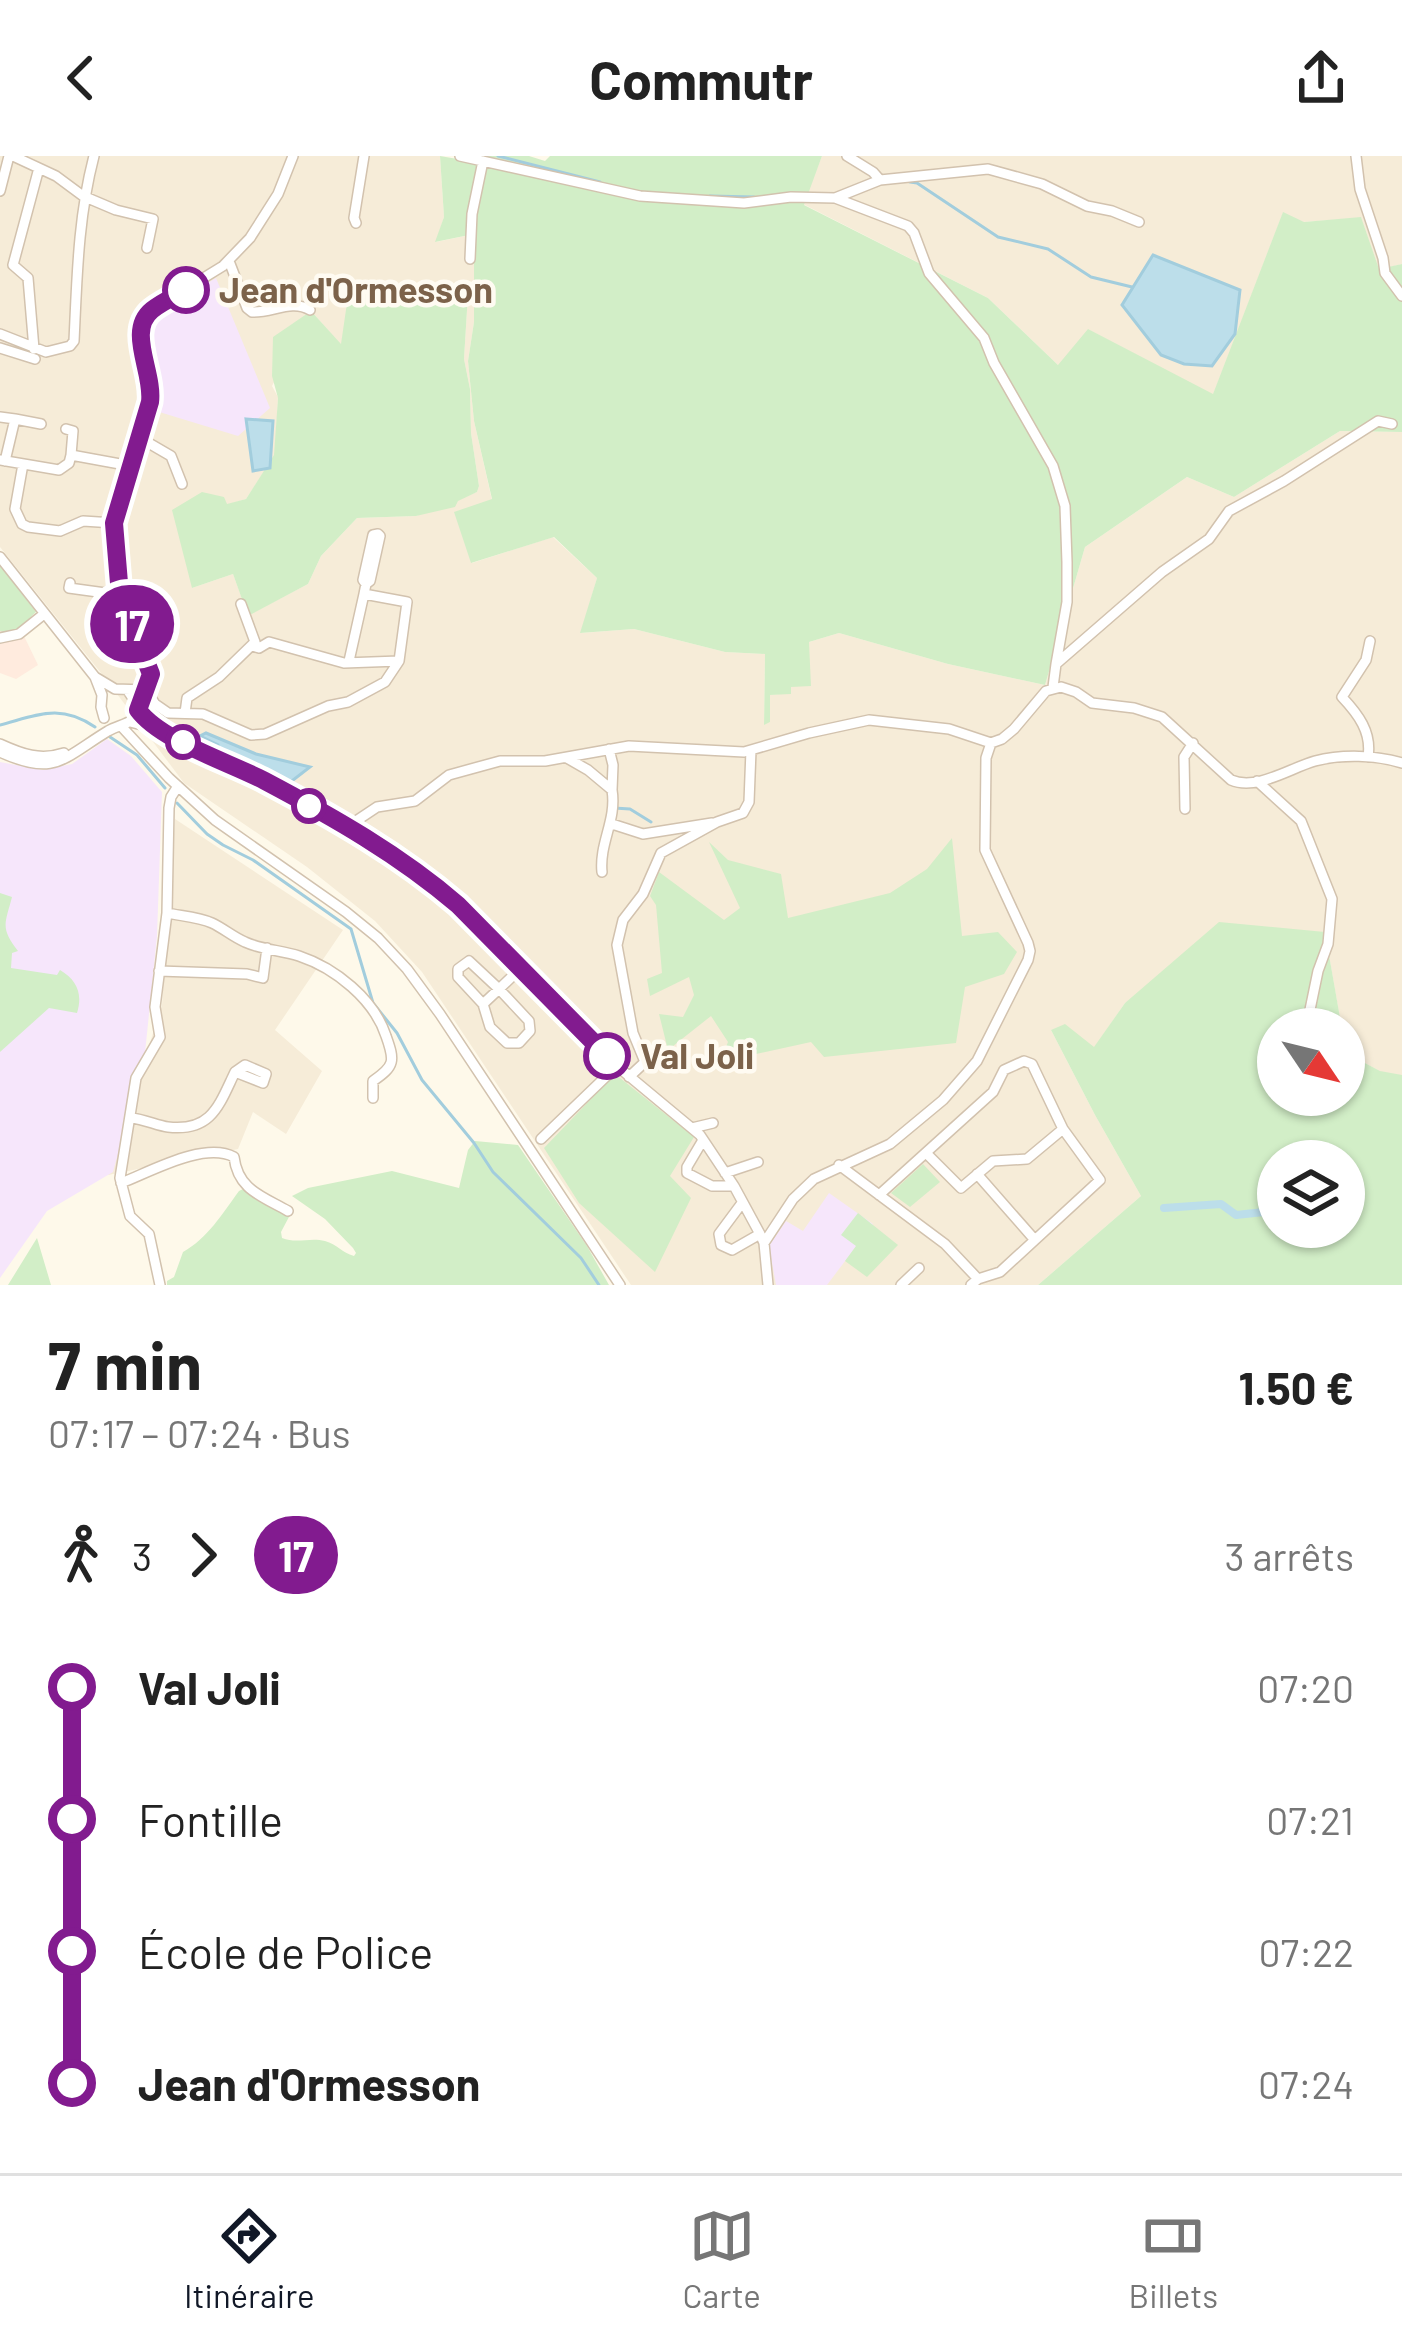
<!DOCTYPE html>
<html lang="fr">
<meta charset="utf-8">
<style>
body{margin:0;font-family:Barlow,sans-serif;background:#f6f6f6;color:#222;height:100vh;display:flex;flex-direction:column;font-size:45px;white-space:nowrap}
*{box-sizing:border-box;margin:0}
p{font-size:39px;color:#767676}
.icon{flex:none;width:66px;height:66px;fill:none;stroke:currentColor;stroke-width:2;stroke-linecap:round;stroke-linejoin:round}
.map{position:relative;height:1129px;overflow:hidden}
.side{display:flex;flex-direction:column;background:#fff;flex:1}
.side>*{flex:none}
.badge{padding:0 24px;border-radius:39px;font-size:42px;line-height:78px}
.needle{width:78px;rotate:125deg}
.fabs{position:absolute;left:1257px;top:852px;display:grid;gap:24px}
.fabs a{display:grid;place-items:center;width:108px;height:108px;border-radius:50%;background:#fff;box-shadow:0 3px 9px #0004;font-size:60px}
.map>.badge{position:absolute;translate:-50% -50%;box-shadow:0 0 0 6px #fff}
.legs{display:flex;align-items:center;gap:18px;height:132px;padding:0 48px;font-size:39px}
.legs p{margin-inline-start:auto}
.headline{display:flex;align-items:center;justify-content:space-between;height:204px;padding:0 48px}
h1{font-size:66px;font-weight:700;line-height:90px}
ul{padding:0 48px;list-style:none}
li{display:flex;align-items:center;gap:42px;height:132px;font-size:45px}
li i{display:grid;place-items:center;width:18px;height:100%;margin:0 15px;background:currentColor}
li i::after{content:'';width:30px;height:30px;margin:-15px;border:9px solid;border-radius:50%;background:#fff}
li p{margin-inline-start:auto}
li:first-child i{background:linear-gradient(#0000 50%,currentColor 0)}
li:last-child i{background:linear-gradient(currentColor 50%,#0000 0)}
header{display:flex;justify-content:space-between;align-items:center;height:156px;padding:0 48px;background:#fff;font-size:54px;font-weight:700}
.tabs{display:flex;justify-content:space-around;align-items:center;height:168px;border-top:3px solid #e0e0e0;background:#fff;font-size:33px;color:#767676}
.tabs a{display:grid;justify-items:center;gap:6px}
.tabs .selected{color:#111827}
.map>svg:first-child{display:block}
.residential{fill:#f6ecd8;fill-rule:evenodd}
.commercial{fill:#ffebde}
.education{fill:#f6e6fb}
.green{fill:#d2eec7;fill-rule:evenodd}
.water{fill:#bcdeea;stroke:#a2cddd;stroke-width:3}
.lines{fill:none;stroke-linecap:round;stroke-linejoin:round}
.stream{stroke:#a2cddd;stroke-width:3}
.canal{stroke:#bcdeea;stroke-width:8}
.minor-casing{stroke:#d2c2ae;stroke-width:12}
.minor{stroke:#fff;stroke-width:9}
.line-1-casing{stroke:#fff;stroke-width:27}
.line-1{stroke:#821b8f;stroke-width:18}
.stop-1-dot{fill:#fff;stroke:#821b8f;stroke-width:6}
.labels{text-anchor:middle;stroke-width:9;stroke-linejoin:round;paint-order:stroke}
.stop-label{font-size:36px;font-weight:bold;fill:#7c624a;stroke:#fffbf2;text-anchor:start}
</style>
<header><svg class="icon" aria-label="back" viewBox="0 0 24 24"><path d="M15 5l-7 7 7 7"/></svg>Commutr<svg class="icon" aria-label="share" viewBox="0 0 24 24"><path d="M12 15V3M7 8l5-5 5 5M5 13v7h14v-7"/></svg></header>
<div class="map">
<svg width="1402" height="1129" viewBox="0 0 1402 1129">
<rect width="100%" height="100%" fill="#fef9ea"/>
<!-- residential -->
<path class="residential" d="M0 0H440L444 61 436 86 474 78V166L468 205 474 265 492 344 472 407 553 381 597 422 581 477 634 473 725 496 765 498 764 567 770 566V539L791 537V531L809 486 839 477 948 508 1045 529 1085 391 1187 321 1234 341 1340 275 1402 276V927L1346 897 1325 776 1125 847 1094 892 1051 874 1095 959 1141 1040 1038 1129H631L422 816 375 765 307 711 184 627 105 522 0 391ZM379 131 400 140 468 138 464 203 470 233 471 277 479 330 477 336 416 360 357 362 321 400 308 428 248 459 233 418 192 432 227 349 246 343 275 299 278 241 272 230 311 155 341 189 365 137Z
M822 0H1402V108L1379 114 1361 62 1303 66 1283 57 1213 239 1089 174 1059 210 988 142 803 48Z
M175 663 343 774 275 874 322 915 286 978 253 956 238 993 108 1019 162 849Z"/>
<!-- commercial -->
<path class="commercial" d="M0 475 24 480 38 509 16 523 0 517Z"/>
<!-- education -->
<path class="education" d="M216 122 270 252 238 280 156 255 157 225 147 180 150 166 165 153Z
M107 583 131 600 162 636 157 780 145 897 113 1016 47 1055 0 1122V606L43 614 72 608Z
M829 1037 873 1068 827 1129H776L769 1090 786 1065 803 1075Z"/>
<!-- green -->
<path class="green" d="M440 0 475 6 473 0H529L545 5 550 0H822L804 49 988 142 1058 209 1088 173 1213 238 1283 56 1304 66 1361 61 1379 113 1402 108V276L1340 275 1234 341 1187 321 1085 391 1045 529 948 508 839 477 809 486 811 530 791 531V538L770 539V566L764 569 765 498 725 496 634 473 580 477 597 422 554 381 471 407 454 356 492 343 474 265 468 205 474 166V78L435 86 444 61Z
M406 129 468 138 464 203 470 233 471 277 479 330 477 336 458 345 455 351 416 360 357 362 321 400 308 428 248 460 233 418 192 432 172 354 202 336 224 341 227 348 246 343 274 299 278 242 272 220 273 181 311 155 341 188 348 140 379 131 399 139Z
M0 409 36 456C26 465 14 480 0 475Z
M952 682 962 780 998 776 1017 796 1004 818 965 831 956 887 824 901 811 886 720 906 728 886 711 860 668 894 659 858 683 861 694 839 689 821 650 840 647 823 662 817 656 749 650 740 659 716 724 764 740 752 709 686 728 704 781 718 788 762 890 737 927 713Z
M0 737 12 741C5 768 0 772 18 795L12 797 11 812 57 819 60 814C77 824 83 838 77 857L49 852 0 896Z
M1219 766 1325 776 1342 873H1278V939H1344V885L1346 897 1380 915 1402 919V1129H1038L1141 1040 1095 959 1051 874 1065 868 1094 891 1125 847ZM1278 1005H1344V1071H1278Z
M615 918 694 981 670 1020 691 1042 655 1116 579 1047 544 992Z
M475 985 518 989 587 1090 609 1129H167V1125L174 1121 183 1096C208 1082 222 1058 239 1035L245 1032 290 1059 281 1076 282 1082C297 1088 310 1081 325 1085 337 1088 342 1097 354 1100L356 1097 353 1092 325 1063 292 1040 308 1032 392 1015 459 1032 468 994Z
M923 1008 940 1026 910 1051 891 1037Z
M858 1057 898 1089 867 1121 845 1105 856 1090 841 1079Z
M37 1082 51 1129H8Z"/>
<!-- water -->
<path class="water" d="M1153 99 1240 134 1235 178 1212 210 1184 208 1161 199 1122 149Z
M246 263 273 265 270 312 253 315Z
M206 577 256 598 310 611 288 628 218 593V589L200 580Z"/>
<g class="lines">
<!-- stream -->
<path class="stream" d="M498 0 600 26
M910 26 917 27 998 81 1048 93 1091 121 1132 131
M710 40 754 41
M0 569C38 559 60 547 95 571
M110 581 137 599 165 632
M177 647 207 678 223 689 253 704 351 773 373 847 397 877 422 924 474 987 493 1016 581 1102 599 1129
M614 652 630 653 651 666"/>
<!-- canal -->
<path class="canal" d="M1164 1052 1221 1048 1236 1059 1264 1056"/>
<defs>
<path id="minor" d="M13 0 56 20 83 40 116 54 153 63 147 92
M460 0 640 40 744 47 791 41 835 42 880 24 988 13 1042 28 1087 50 1112 55 1139 66
M847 0 873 16 880 24
M1356 0 1360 33 1383 102 1385 117 1402 140
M0 35 9 0
M835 42 908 70 914 77 929 117 984 182 994 207 1053 310 1065 350 1067 406V446L1056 508
M356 67 354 62 364 0
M470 103 472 58 483 5
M229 105 247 152 252 156C272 157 292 143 310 154
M0 178 46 196 70 190 74 185C77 122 78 61 94 0
M0 192 35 203
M34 193 28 122 13 109 39 12
M0 261 15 263 5 305
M15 263 41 268
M66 273 73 275 71 299
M140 282 171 300 182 328
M0 304 59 314 69 307 71 299 131 310
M23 308 15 353 22 368 28 371 60 375 83 365 114 367
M0 401 95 521 102 539 101 551 104 562
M70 427 69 432 120 439
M364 438 366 428 370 425 380 380 378 378 373 379 363 424 366 428
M0 482 19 478 44 458
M252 490 259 492 269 486 344 507 399 505
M95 521 115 533 146 534
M1053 531 1056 508 1162 416 1209 383 1229 355 1284 325 1378 265 1392 268
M146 534 155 548 168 557 203 558 251 579 265 578 328 550 348 546 385 526 399 505 407 446 364 438 349 505
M138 550 145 540 151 517 120 439 114 367 152 235 140 186 143 167 153 153 223 110 250 82 278 38 293 0
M185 557 187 542 219 521 255 486 241 448
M130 566 154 572 262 624 373 685 458 749 519 814 617 910 700 979 734 1030 760 1078 764 1087 768 1129
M121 570 169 622 215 664 346 756 378 782 407 813 440 858 620 1129
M0 588C22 598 40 605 64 597
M609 593 613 609 612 634
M0 596C55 621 62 603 108 575 117 570 125 569 134 563L138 550 128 535
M1368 601C1372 576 1358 558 1342 541L1366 504 1370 485
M567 602 588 614 612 634C617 664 599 687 602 716
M1257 625 1301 665 1332 743 1328 788 1318 815 1306 873
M178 630 171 641 169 652 167 757C181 760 199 761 212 767 223 772 233 781 245 786 262 794 281 794 299 800 335 812 374 843 386 880 395 905 395 910 373 925V942
M1185 653 1184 601 1193 587
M612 668 643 678 712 667
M347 671 377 651 415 645 449 619 500 605H545L629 590 744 596 809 577 869 564 949 573 991 587 1002 583 1014 573 1046 535 1061 531 1076 536 1092 547 1134 552 1162 561 1231 624C1257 635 1290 612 1315 605 1342 598 1376 599 1402 607
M159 815 247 818 263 822 267 792
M483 848 458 821V813L469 805 499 833 483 848 490 871 507 887H519L530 875 529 865 499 833 519 814
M629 921 645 906 633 877 617 789 623 764 643 738 661 697 717 666 743 657 749 646 751 594
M131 962C144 963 158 970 168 971 212 976 219 949 235 916L263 927 266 918 245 909 235 916
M692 972 713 967
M541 983 617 910
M703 984 687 1011V1017L712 1030H734
M926 997 961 1032 993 1005 1027 1003 1063 973
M839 1009 945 1088 978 1123
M725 1017 758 1006
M977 1018 1034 1083
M121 1027C150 1016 204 985 234 1001 238 1034 262 1040 288 1055
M879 1039 993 936 1004 914 1024 905 1032 908 1063 973 1100 1024 1000 1116 978 1123 971 1129
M742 1047 719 1078 721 1089 732 1094 760 1078
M764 1087 793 1043 814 1023 890 988 943 944 977 905 1028 804 1030 795 1028 787 985 694 986 602 991 587
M160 1129 149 1078 130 1060 120 1022 136 922 160 881 155 851 167 757
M901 1129 919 1112"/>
</defs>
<!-- minor casing -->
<use href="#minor" class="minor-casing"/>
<!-- minor -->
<use href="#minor" class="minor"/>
</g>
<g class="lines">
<defs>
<path id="line-1" d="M186 134C175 140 162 146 152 154 126 175 154 216 150 246L114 367 120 439 151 518 138 554C161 585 229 606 265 625 333 661 400 699 458 749L607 900"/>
</defs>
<!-- line-1 casing -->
<use href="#line-1" class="line-1-casing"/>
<!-- line-1 -->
<use href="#line-1" class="line-1"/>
</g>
<!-- markers -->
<g class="stop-1-dot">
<circle cx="186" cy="134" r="21"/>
<circle cx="183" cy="586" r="15"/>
<circle cx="309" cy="650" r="15"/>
<circle cx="607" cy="900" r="21"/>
</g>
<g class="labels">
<!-- stop labels -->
<g class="stop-label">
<text x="219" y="147">Jean d'Ormesson</text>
<text x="640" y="913">Val Joli</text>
</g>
</g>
</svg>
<div class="fabs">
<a><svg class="needle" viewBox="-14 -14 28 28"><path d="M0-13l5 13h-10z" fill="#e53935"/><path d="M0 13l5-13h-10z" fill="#767676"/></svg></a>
<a><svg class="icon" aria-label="layers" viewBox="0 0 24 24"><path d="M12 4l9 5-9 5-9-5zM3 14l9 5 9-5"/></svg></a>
</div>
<b class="badge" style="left:132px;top:468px;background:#821b8f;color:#fff">17</b>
</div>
<section class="side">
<div class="headline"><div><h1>7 min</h1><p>07:17 – 07:24 · Bus</p></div><b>1.50 €</b></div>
<div class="legs"><svg class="icon" aria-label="walk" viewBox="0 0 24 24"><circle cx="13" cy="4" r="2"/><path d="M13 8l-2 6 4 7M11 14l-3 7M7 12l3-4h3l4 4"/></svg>3<svg class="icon" aria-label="forward" viewBox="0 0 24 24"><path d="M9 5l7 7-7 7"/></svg><b class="badge" style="background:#821b8f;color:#fff">17</b><p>3 arrêts</p></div>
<ul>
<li><i style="color:#821b8f"></i><b>Val Joli</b><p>07:20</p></li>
<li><i style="color:#821b8f"></i><span>Fontille</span><p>07:21</p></li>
<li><i style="color:#821b8f"></i><span>École de Police</span><p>07:22</p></li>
<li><i style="color:#821b8f"></i><b>Jean d'Ormesson</b><p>07:24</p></li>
</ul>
</section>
<nav class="tabs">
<a class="selected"><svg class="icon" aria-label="directions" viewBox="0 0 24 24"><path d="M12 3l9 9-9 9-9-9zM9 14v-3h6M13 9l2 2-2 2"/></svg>Itinéraire</a>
<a><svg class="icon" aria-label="map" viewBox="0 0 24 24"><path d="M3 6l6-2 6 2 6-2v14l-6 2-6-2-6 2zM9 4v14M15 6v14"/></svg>Carte</a>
<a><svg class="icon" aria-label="tickets" viewBox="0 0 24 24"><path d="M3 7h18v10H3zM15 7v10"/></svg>Billets</a>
</nav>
